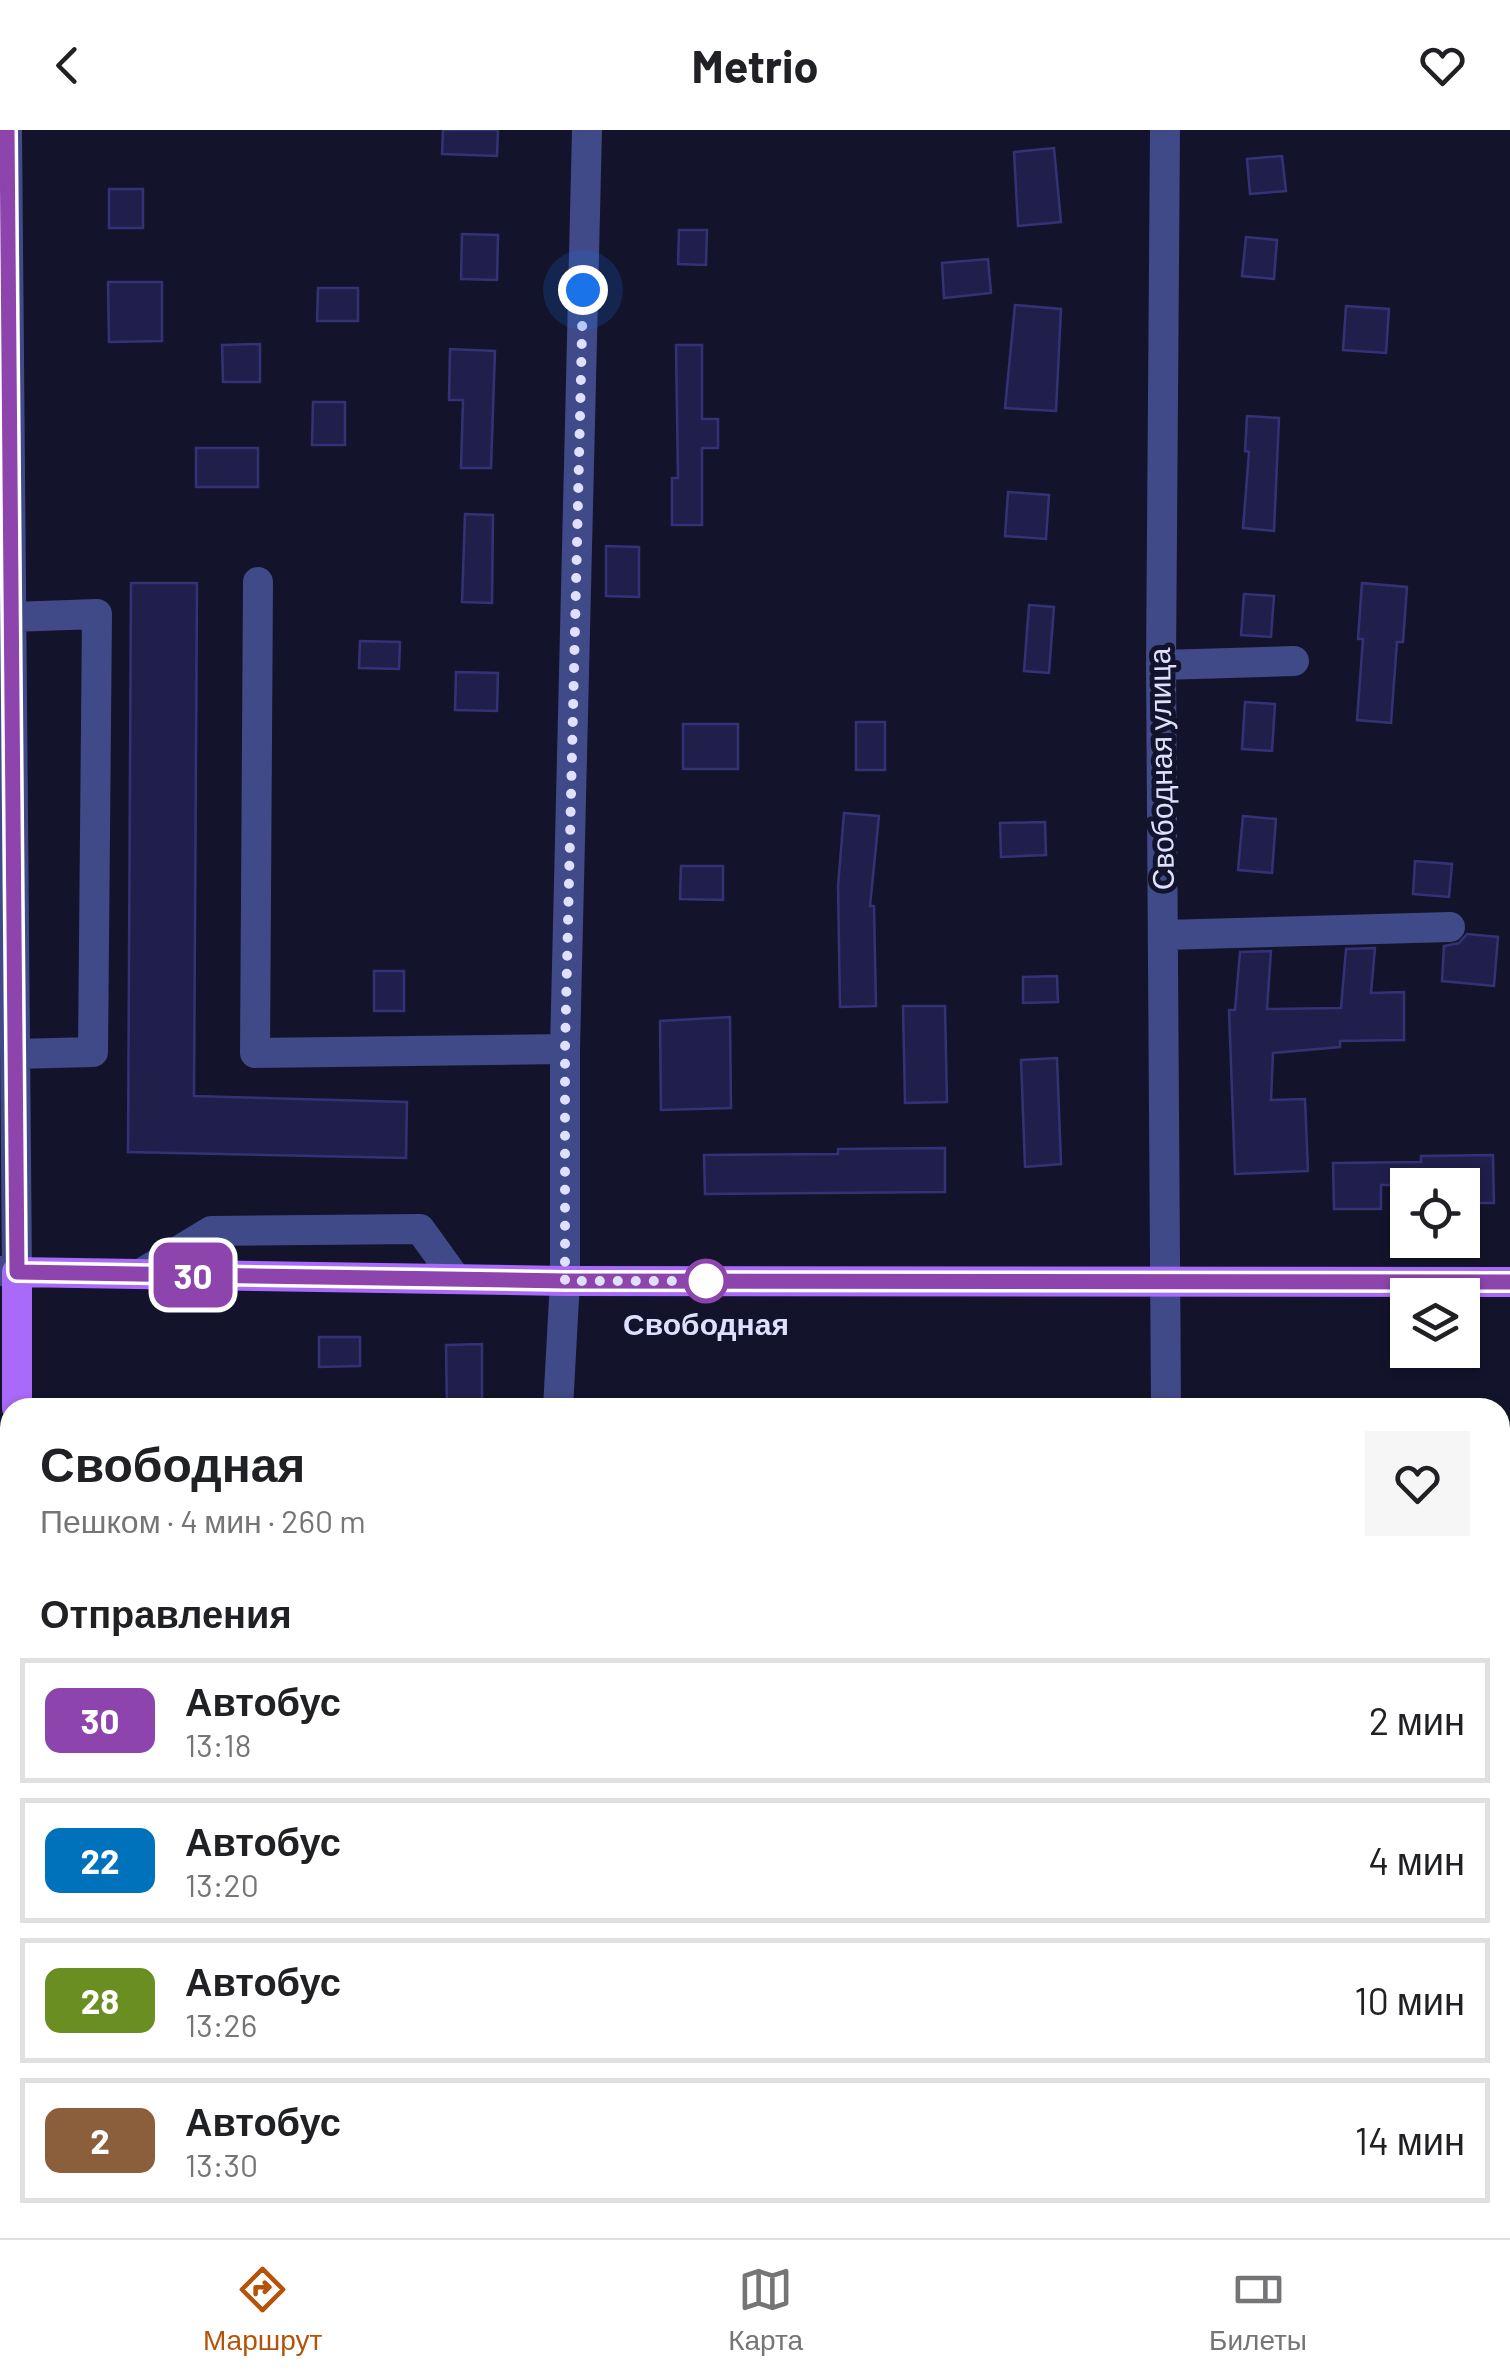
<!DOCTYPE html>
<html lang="ru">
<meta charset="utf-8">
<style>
body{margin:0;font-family:Barlow,sans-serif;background:#f6f6f6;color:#202124;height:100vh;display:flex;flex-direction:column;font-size:38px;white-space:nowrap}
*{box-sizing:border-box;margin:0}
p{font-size:32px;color:#757577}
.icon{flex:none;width:55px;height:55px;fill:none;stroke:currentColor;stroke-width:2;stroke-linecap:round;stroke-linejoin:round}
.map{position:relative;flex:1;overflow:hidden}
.side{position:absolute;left:0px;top:1268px;width:1510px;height:842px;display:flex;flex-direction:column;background:#fff;border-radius:30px 30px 0 0;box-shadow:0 2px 8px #0004}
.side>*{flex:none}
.badge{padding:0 20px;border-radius:15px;font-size:35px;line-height:65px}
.fabs{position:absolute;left:1390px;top:1038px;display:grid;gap:20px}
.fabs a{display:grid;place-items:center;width:90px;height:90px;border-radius:0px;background:#fff;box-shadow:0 2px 8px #0004;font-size:50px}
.you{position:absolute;width:50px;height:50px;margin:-25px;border:8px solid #fff;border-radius:50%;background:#1a73e8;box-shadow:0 0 0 15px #1a73e833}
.map>.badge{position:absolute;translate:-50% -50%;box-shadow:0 0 0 5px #fff}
h2{padding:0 40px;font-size:38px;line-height:90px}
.round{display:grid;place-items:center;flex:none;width:105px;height:105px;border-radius:0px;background:#f6f6f6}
.head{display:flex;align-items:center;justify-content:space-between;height:170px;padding:0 40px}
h1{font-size:48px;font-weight:700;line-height:75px}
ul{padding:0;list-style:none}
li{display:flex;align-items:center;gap:30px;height:125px;margin:0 20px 15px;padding:0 20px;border:5px solid #e0e0e0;border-radius:0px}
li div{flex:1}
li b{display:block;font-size:38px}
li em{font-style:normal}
li .badge{min-width:110px;font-weight:700;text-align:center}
header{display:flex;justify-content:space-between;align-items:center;height:130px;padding:0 40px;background:#fff;font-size:45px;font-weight:700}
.dock{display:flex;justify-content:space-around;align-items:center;height:140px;border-top:2px solid #e0e0e0;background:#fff;font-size:28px;color:#757577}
.dock a{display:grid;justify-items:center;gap:5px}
.dock .active{color:#b45309}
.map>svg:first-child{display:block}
.building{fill:#201f4b;stroke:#343276;stroke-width:2.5}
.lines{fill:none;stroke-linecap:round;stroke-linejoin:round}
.minor{stroke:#404a88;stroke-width:30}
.major{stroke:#aa6af9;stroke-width:30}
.line-casing{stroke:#fff;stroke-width:22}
.line{stroke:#8e44ad;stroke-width:15}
.walk{stroke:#dee0fe;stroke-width:10;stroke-dasharray:0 18}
.stop-dot{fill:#fff;stroke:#8e44ad;stroke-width:5}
.labels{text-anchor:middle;stroke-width:10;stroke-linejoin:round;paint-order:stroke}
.street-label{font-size:30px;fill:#dee0fe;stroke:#13132b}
.stop-label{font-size:30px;font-weight:bold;fill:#dee0fe;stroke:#13132b}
</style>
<header><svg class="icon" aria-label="back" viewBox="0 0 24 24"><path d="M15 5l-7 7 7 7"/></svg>Metrio<svg class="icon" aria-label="heart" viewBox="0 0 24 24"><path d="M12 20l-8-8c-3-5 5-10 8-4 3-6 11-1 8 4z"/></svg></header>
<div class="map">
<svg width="1510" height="2108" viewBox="0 0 1510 2108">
<rect width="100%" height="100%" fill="#13132b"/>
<!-- building -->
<path class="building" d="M443 0H498L497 26 442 24Z
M1054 18 1061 92 1018 96 1014 22Z
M1282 26 1286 61 1250 64 1247 29Z
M109 59H143V98H109Z
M679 100H707L706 135 678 134Z
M462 104 498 105 497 150 461 149Z
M1246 107 1277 110 1274 149 1242 146Z
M988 129 991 163 944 168 942 133Z
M108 152H162V211L109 212Z
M318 158H358V191H317Z
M1015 175 1061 179 1056 281 1005 278Z
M1346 176 1389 179 1386 223 1343 220Z
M260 214V252H223L222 215Z
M676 215H702V289H718V318H702V395H672V348H678Z
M450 219 495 221 491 338H461L463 270H449Z
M313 272H345V315H312Z
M1247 286 1279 288 1274 401 1243 398 1249 322 1245 321Z
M196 318H258V357H196Z
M1008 362 1049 365 1046 409 1005 406Z
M465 384 493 385 492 473 462 472Z
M606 416 639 417V467L606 466Z
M131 453H197L194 966 407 972 406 1028 128 1022Z
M1362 453 1407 457 1403 512H1397L1391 593 1357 590 1363 509H1358Z
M1244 464 1274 466 1271 507 1241 505Z
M1029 475 1054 477 1049 543 1024 541Z
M360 511 400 512 399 539 359 538Z
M456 542 498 543 497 581 455 580Z
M1245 572 1275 574 1272 621 1242 619Z
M856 592H885V640H856Z
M683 594H738V639H683Z
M844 683 879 686 870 776H874L876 876 840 877 838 756Z
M1243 686 1276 689 1272 743 1238 740Z
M1045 692 1046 725 1001 727 1000 693Z
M1415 731 1452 734 1449 767 1413 764Z
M681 736H723V770L680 769Z
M1467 804 1498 807 1494 856 1442 851 1444 816 1459 813Z
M1375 818 1371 863 1404 862V910L1340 911V917L1273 923 1271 970 1305 969 1308 1041 1235 1044 1229 880H1235L1240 822 1271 821 1267 879 1341 878 1346 819Z
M374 841H404V881H374Z
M1057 846 1058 872 1023 873V847Z
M903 876H945L947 972 905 973Z
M730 887 731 978 661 980 660 891Z
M1057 928 1061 1034 1025 1037 1021 930Z
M945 1018V1062L705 1064 704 1025 838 1024V1019Z
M1493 1025 1494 1073H1462V1055H1381V1079H1334L1333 1033 1421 1032V1026Z
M319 1207H360V1236L319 1237Z
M482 1214V1278H447L446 1215Z"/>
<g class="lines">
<!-- minor -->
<path class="minor" d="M1165 0 1161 535 1166 1278
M258 452 255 923 565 919
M12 487 97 484 93 922 15 924
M1161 535 1294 531
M1164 805 1450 797
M0 1141 17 1142 7 0
M140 1144 211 1101 420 1099 456 1149
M558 1278 565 1151V919L587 0
M1500 1340H1510
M0 1732 10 1733
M1500 2003H1510
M494 2108V2100
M1154 2108V2100"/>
<!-- major -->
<path class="major" d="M17 1278V1142L565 1151 1510 1152
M13 2108V2100"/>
</g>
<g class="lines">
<defs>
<path id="line" d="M7 0 17 1142 565 1151 1510 1152"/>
</defs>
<!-- line casing -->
<use href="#line" class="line-casing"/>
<!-- line -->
<use href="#line" class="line"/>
<!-- walk -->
<path class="walk" d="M583 160 565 919V1151H715H706"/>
</g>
<!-- markers -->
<circle class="stop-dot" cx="706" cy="1151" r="20"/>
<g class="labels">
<!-- street labels -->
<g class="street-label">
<text transform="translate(1162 639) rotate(-91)" y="10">Свободная улица</text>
</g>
<!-- stop labels -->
<g class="stop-label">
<text x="706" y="1205">Свободная</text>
</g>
</g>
</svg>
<div class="fabs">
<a><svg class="icon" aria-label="locate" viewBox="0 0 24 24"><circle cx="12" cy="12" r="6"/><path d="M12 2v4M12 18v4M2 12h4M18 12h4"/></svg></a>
<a><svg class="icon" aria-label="layers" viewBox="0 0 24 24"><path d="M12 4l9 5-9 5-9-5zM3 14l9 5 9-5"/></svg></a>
</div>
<div class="you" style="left:583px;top:160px"></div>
<b class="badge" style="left:193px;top:1145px;background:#8e44ad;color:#fff">30</b>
<section class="side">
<div class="head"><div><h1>Свободная</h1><p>Пешком · 4 мин · 260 m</p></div><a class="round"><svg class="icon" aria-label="heart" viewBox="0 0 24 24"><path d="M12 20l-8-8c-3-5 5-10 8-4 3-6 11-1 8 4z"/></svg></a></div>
<h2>Отправления</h2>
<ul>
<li><span class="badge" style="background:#8e44ad;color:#fff">30</span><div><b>Автобус</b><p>13:18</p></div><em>2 мин</em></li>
<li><span class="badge" style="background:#0072bc;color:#fff">22</span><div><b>Автобус</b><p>13:20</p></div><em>4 мин</em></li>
<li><span class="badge" style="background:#6b8e23;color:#fff">28</span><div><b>Автобус</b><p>13:26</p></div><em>10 мин</em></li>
<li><span class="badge" style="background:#8b5e3c;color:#fff">2</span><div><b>Автобус</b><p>13:30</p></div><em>14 мин</em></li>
</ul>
</section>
</div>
<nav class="dock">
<a class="active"><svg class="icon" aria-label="directions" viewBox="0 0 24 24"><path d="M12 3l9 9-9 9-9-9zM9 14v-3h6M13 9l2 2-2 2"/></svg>Маршрут</a>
<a><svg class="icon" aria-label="map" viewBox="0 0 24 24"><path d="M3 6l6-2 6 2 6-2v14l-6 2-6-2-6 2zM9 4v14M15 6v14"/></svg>Карта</a>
<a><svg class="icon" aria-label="tickets" viewBox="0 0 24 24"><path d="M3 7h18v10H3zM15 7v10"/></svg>Билеты</a>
</nav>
